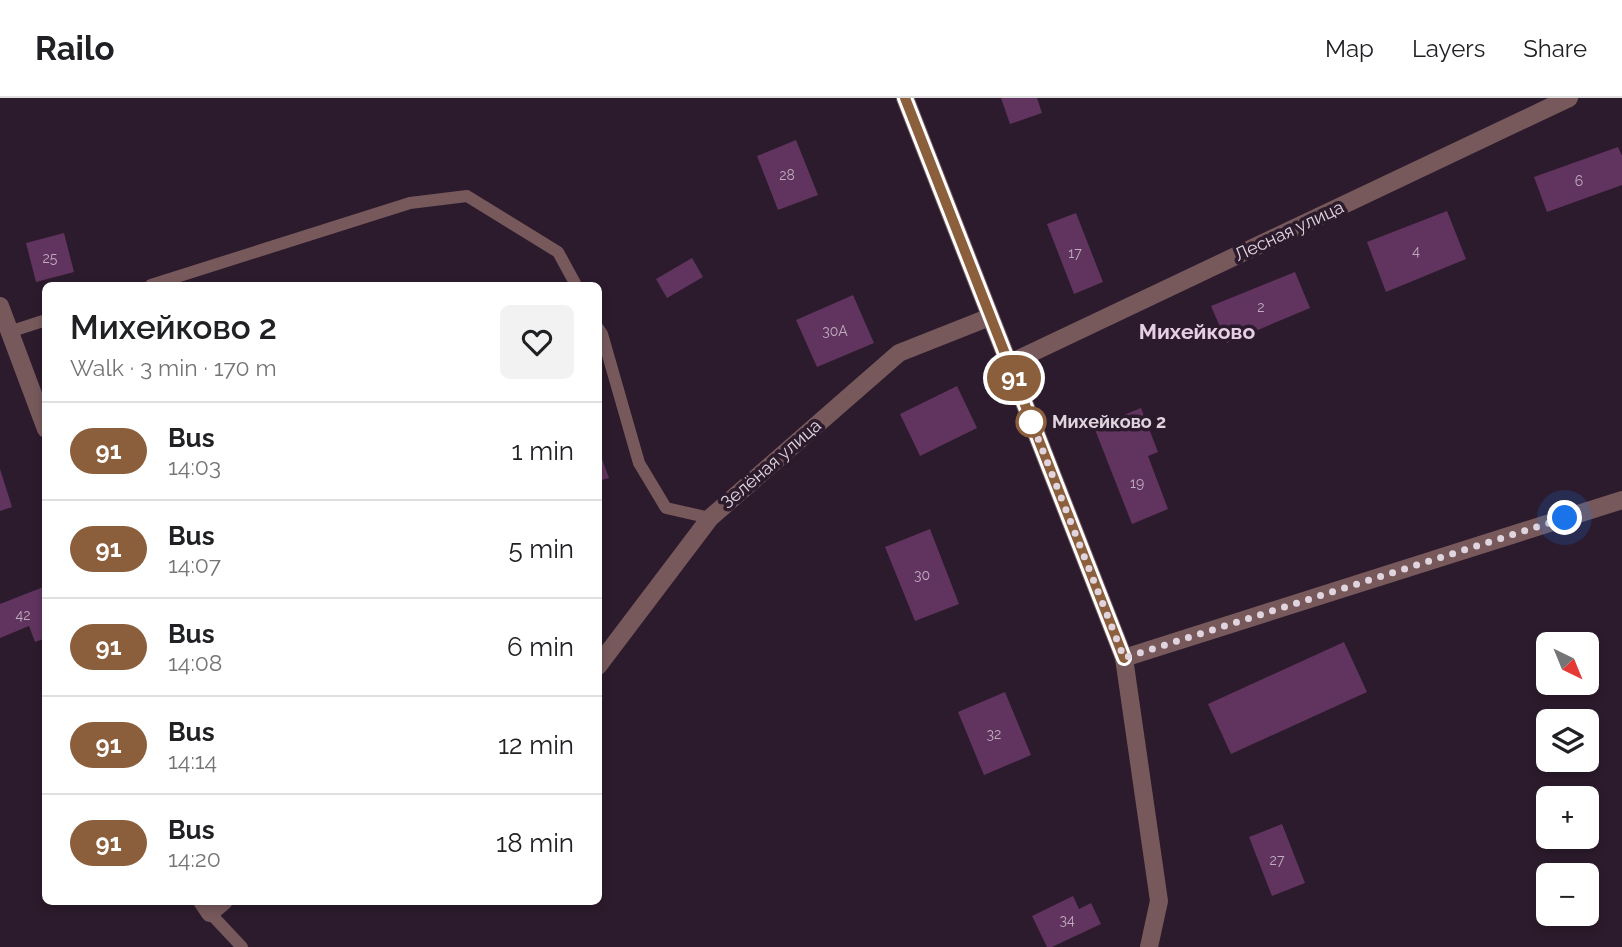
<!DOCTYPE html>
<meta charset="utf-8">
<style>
body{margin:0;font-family:Raleway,sans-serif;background:#f2f2f2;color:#202124;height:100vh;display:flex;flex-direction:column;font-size:26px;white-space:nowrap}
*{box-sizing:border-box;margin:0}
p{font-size:23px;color:#757577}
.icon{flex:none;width:38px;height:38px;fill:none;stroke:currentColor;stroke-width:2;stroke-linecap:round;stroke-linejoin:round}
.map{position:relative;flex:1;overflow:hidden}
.side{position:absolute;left:42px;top:184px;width:560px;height:623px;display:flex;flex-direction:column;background:#fff;border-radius:10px;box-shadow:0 4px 10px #0003}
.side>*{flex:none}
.badge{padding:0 14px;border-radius:23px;font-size:24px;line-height:46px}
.needle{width:46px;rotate:137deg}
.buttons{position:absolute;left:1536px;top:534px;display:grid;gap:14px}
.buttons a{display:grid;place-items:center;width:63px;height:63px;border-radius:10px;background:#fff;box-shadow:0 4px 10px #0003;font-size:35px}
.you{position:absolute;width:35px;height:35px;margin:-18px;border:5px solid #fff;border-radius:50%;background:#1a73e8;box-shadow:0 0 0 10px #1a73e833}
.map>.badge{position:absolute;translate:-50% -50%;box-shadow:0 0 0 4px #fff}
.round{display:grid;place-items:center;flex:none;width:74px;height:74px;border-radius:10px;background:#f2f2f2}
.headline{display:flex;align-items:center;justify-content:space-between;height:119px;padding:0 28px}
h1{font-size:33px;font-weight:600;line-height:52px}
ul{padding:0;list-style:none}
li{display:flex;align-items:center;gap:21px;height:98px;padding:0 28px;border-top:2px solid #e0e0e0}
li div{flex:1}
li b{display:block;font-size:26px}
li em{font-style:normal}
li .badge{min-width:77px;font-weight:700;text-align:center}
header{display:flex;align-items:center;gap:42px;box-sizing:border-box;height:98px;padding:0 35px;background:#fff;border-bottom:2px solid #e0e0e0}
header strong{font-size:33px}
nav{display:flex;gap:38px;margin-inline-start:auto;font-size:24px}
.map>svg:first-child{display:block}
.building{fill:#60345f}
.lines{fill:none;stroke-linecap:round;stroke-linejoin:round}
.service{stroke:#77595c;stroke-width:12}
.minor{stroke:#77595c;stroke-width:18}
.tertiary{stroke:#77595c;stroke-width:18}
.line-casing{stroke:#fff;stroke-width:16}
.line{stroke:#8b5e3c;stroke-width:10}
.walk{stroke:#e0d4df;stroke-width:7;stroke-dasharray:0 12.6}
.stop-dot{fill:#fff;stroke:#8b5e3c;stroke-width:3.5}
.labels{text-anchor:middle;stroke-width:7;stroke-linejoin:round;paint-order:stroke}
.number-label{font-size:14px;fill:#c0acbf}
.street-label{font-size:18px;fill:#e0d4df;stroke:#2c1b2c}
.stop-label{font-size:18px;font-weight:bold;fill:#e0d4df;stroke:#2c1b2c;text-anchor:start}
.quarter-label{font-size:21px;font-weight:bold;fill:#e6cee5;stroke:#2c1b2c}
</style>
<header>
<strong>Railo</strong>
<nav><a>Map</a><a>Layers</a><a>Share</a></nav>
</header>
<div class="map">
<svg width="1622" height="849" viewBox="0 0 1622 849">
<rect width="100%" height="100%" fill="#2c1b2c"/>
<!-- building -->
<path class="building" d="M1001 0H1037L1042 15 1010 26Z
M796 42 818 97 778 112 757 58Z
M1618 49 1622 58V87L1547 114 1534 79Z
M1447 113 1466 161 1386 194 1367 144Z
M1076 115 1103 184 1074 196 1047 126Z
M64 135 74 174 36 184 26 145Z
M692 160 703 179 667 200 656 181Z
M1295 174 1310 210 1227 245 1211 208Z
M853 197 874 245 817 269 796 222Z
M957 288 977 330 920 358 900 316Z
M1141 310 1158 354 1148 358 1168 411 1132 426 1094 329Z
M598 350 609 380 598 383Z
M0 371 12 409 0 413Z
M930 431 959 506 915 523 885 449Z
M46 488V540L35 544 29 528 0 540V506Z
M1344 544 1367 594 1231 656 1208 606Z
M1005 594 1031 657 984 677 958 614Z
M1282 726 1305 785 1272 798 1249 739Z
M1073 798 1079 811 1091 805 1101 826 1052 849H1047L1032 818Z"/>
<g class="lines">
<!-- service -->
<path class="service" d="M151 187 410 105 467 98 558 154 576 187
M598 230 602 236 639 365 666 410 710 420
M9 234 46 222
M210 815 242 849"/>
<!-- minor -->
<path class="minor" d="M0 208 46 331
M1008 266 1569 0
M1124 560 1622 402
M598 568 710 420 899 255 990 219
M202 803 210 815 224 803"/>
<!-- tertiary -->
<path class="tertiary" d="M905 0 1124 560 1159 803 1149 849"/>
</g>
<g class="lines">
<defs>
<path id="line" d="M905 0 1124 560"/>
</defs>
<!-- line casing -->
<use href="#line" class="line-casing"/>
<!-- line -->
<use href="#line" class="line"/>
<!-- walk -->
<path class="walk" d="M1031 324 1028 315 1124 560 1565 420"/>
</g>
<!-- markers -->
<circle class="stop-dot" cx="1031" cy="324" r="14"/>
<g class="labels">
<!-- number labels -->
<g class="number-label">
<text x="787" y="82">28</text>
<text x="1579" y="88">6</text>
<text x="1416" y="158">4</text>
<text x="1075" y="160">17</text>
<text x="50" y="165">25</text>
<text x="1261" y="214">2</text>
<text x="835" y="238">30А</text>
<text x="1137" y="390">19</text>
<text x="922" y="482">30</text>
<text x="23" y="522">42</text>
<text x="994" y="641">32</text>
<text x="1277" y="767">27</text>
<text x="1067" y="827">34</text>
</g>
<!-- street labels -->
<g class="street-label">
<text transform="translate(1289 133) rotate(-25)" y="6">Лесная улица</text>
<text transform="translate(771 366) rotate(-41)" y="6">Зелёная улица</text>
</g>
<!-- stop labels -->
<g class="stop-label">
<text x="1052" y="330">Михейково 2</text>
</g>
<!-- quarter labels -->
<g class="quarter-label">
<text x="1197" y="241">Михейково</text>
</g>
</g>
</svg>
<div class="buttons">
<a><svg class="needle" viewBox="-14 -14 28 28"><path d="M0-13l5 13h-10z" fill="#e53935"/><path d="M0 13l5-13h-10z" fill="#757577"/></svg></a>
<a><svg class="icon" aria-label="layers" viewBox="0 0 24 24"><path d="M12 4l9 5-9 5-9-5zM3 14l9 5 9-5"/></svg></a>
<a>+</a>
<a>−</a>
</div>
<div class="you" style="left:1565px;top:420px"></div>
<b class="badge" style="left:1014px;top:280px;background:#8b5e3c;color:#fff">91</b>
<section class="side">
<div class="headline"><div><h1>Михейково 2</h1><p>Walk · 3 min · 170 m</p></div><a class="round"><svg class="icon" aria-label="heart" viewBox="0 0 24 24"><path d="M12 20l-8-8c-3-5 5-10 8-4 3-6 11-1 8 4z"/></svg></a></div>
<ul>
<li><span class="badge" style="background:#8b5e3c;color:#fff">91</span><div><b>Bus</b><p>14:03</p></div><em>1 min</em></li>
<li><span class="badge" style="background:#8b5e3c;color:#fff">91</span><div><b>Bus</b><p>14:07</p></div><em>5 min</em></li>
<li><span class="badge" style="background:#8b5e3c;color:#fff">91</span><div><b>Bus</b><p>14:08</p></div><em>6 min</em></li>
<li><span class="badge" style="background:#8b5e3c;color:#fff">91</span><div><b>Bus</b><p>14:14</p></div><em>12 min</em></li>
<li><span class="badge" style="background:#8b5e3c;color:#fff">91</span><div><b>Bus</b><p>14:20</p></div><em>18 min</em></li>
</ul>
</section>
</div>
